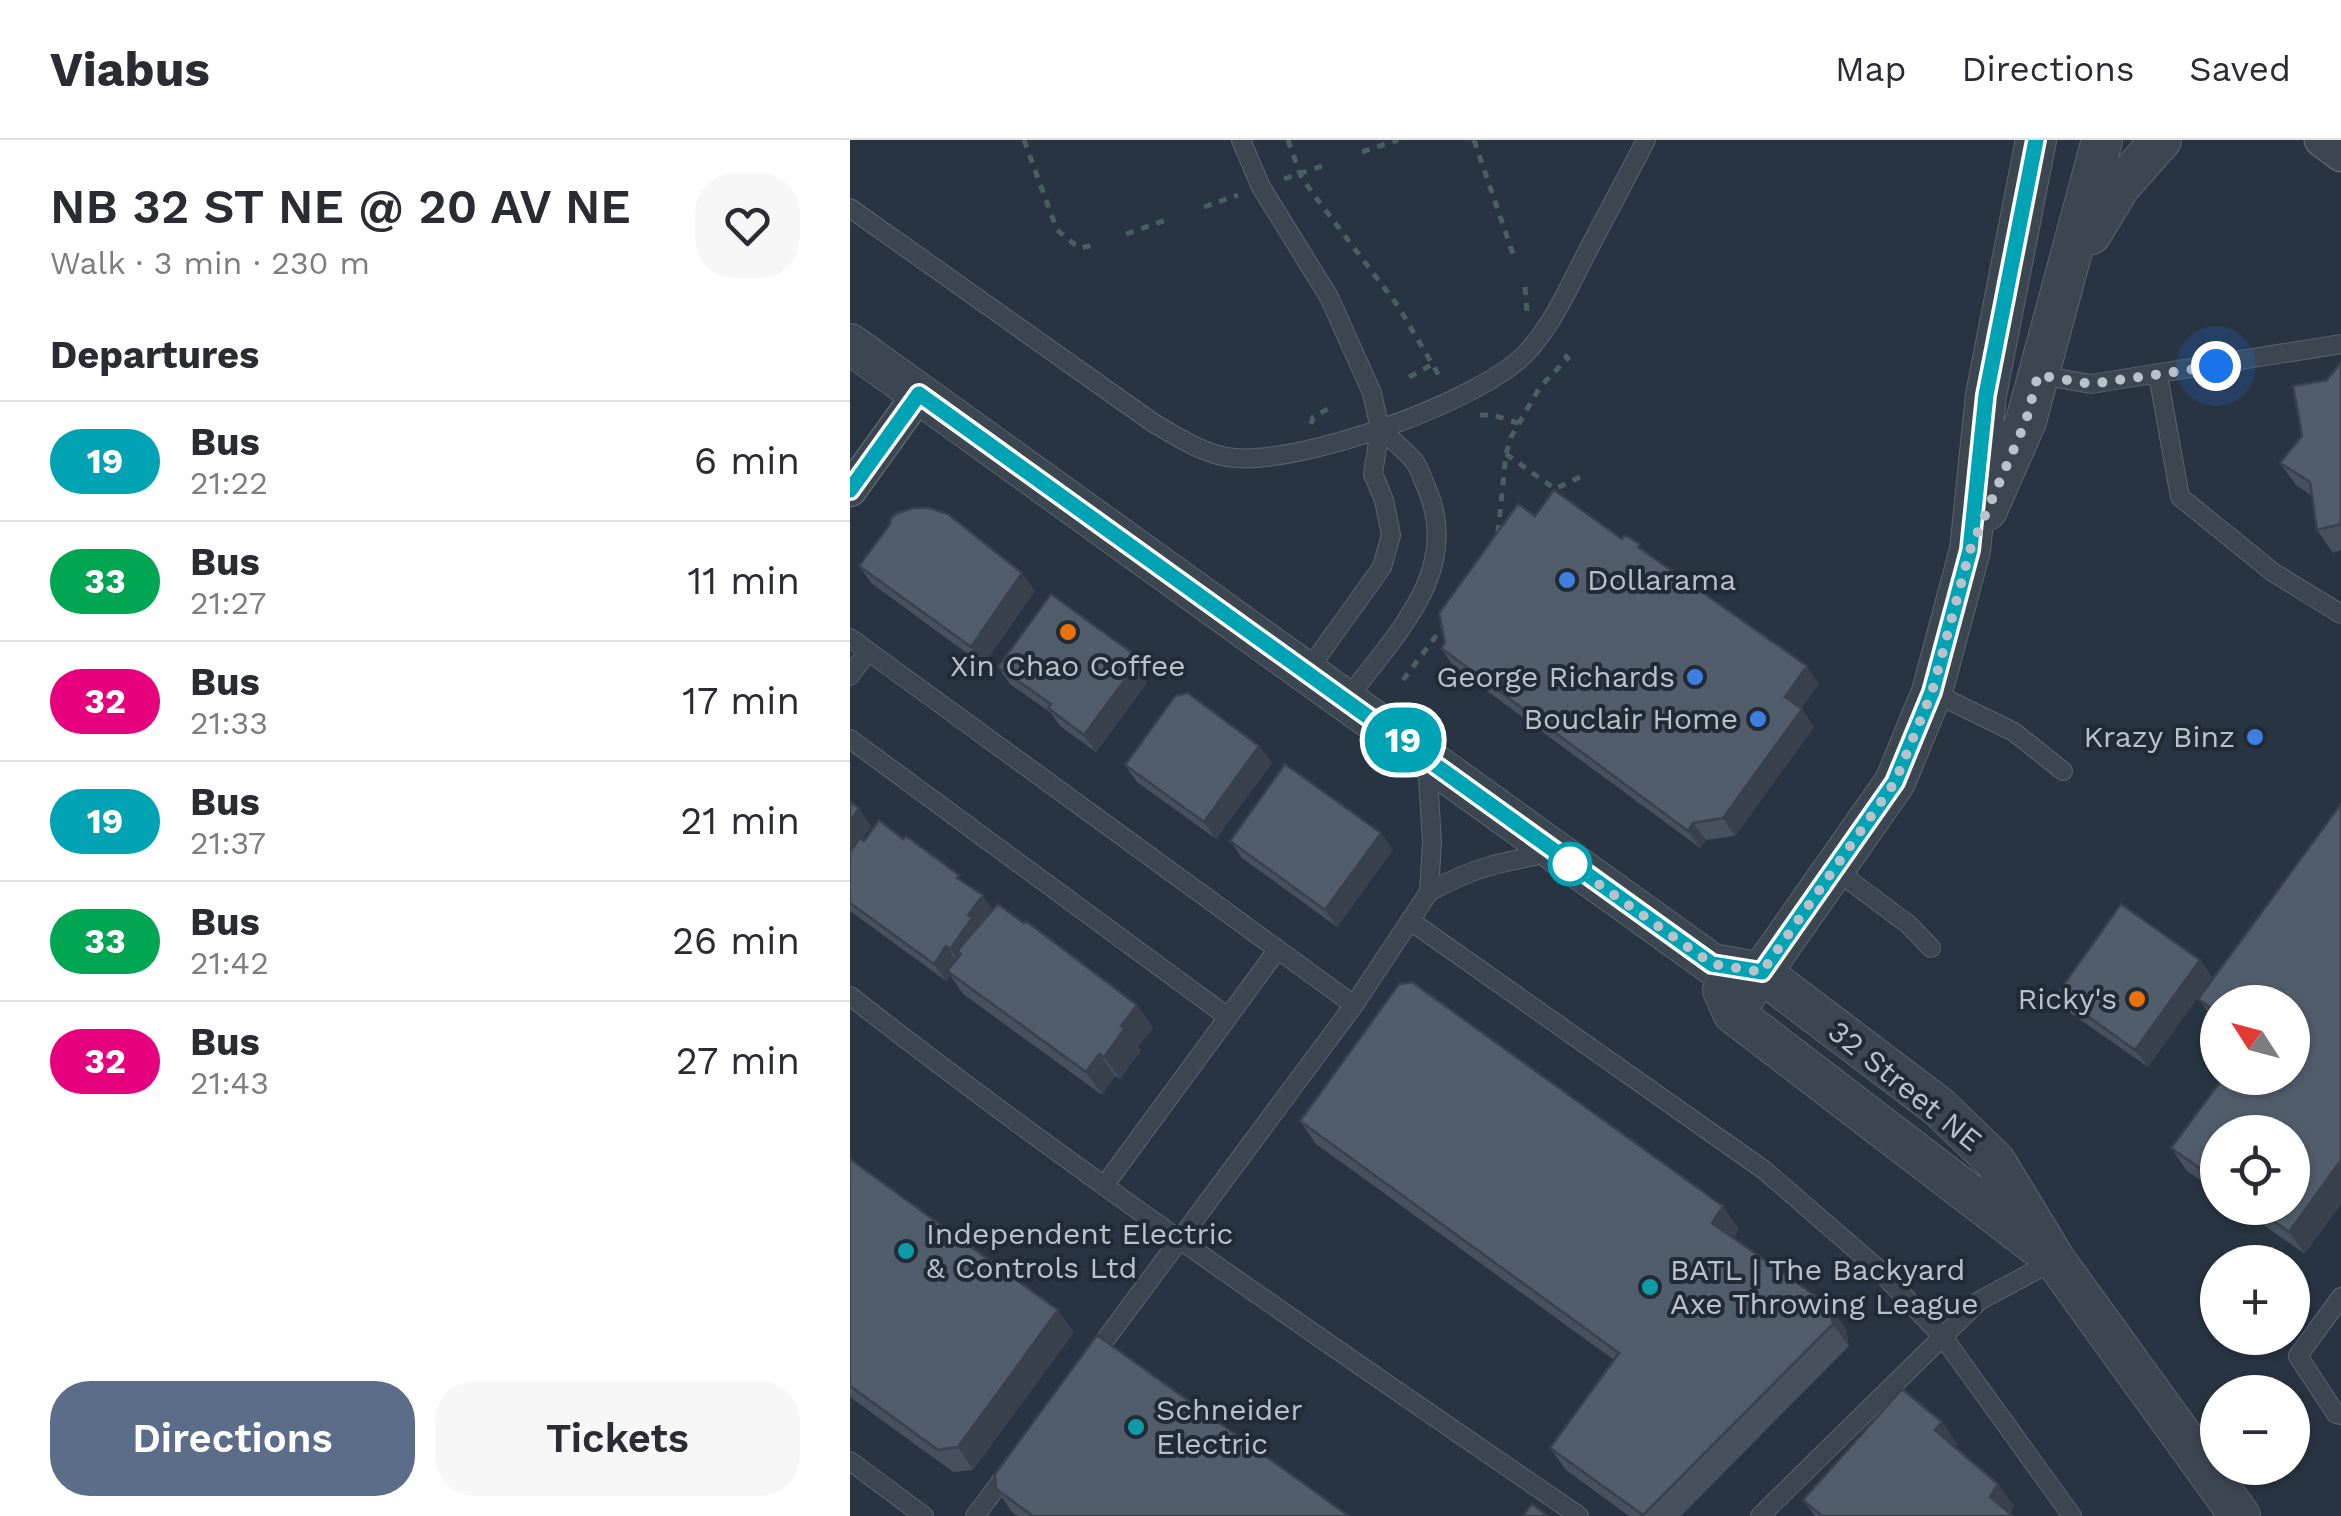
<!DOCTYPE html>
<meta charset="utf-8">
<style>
body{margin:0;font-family:"Work Sans",sans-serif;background:#f7f7f7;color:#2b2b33;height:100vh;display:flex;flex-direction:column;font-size:38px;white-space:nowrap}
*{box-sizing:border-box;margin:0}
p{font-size:32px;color:#7c7c81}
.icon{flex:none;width:55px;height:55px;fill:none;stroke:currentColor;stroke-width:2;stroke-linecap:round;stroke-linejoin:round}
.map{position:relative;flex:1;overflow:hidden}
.panel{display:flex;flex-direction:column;background:#fff;width:850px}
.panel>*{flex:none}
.badge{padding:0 20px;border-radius:32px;font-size:35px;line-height:65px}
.needle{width:65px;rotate:306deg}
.controls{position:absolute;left:1350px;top:845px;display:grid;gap:20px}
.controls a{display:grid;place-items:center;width:110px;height:110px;border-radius:50%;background:#fff;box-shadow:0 2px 8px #0004;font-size:50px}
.you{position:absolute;width:50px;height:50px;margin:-25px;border:8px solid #fff;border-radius:50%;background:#1a73e8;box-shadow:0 0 0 15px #1a73e833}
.map>.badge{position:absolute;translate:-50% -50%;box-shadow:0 0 0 5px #fff}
h2{padding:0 50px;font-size:38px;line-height:90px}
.round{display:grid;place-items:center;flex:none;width:105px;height:105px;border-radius:40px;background:#f7f7f7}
.head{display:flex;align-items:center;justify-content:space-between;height:170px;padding:0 50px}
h1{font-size:48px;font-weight:600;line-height:75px}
.primary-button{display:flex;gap:20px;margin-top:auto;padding:20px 50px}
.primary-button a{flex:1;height:115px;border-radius:40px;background:#5c6d89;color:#fff;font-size:40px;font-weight:600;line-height:115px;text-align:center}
.primary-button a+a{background:#f7f7f7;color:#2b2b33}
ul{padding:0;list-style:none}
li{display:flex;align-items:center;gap:30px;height:120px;padding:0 50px;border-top:2px solid #e1e1e2}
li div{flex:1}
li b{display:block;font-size:38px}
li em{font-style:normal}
li .badge{min-width:110px;font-weight:700;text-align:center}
header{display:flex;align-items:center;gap:60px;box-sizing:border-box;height:140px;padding:0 50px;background:#fff;border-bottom:2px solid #e1e1e2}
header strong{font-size:48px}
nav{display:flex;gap:55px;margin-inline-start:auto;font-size:35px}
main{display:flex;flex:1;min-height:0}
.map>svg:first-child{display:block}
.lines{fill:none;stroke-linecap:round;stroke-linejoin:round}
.service-casing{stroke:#5a646e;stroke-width:20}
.minor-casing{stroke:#5a646e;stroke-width:35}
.tertiary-casing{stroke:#5a646e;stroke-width:42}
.path{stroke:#4a5f61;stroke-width:5;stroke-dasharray:8 8;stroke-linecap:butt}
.service{stroke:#3c4651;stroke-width:18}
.minor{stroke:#3c4651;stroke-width:32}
.tertiary{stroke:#3c4651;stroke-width:40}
.wall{fill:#47505d}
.shaded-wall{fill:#39414c}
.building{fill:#525d6c;stroke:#39414c;stroke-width:2.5}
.line-casing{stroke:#fff;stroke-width:22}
.line{stroke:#00a3b4;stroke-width:15}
.walk{stroke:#b9c1cb;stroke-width:10;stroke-dasharray:0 18}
.shop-dot{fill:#3f7fe0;stroke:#212b36;stroke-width:4}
.food-dot{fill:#e8710a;stroke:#212b36;stroke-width:4}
.stop-dot{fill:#fff;stroke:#00a3b4;stroke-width:5}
.culture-dot{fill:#0f9aa8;stroke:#212b36;stroke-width:4}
.labels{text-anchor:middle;stroke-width:8;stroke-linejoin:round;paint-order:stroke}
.poi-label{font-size:30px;fill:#b9c1cb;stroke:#212b36;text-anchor:start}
.street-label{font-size:30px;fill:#b9c1cb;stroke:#212b36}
</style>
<header>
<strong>Viabus</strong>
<nav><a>Map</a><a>Directions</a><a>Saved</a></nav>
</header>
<main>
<section class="panel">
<div class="head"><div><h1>NB 32 ST NE @ 20 AV NE</h1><p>Walk · 3 min · 230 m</p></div><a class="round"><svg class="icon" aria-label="heart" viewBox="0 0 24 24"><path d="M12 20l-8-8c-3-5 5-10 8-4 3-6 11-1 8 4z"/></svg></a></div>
<h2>Departures</h2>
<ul>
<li><span class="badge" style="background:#00a3b4;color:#fff">19</span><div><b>Bus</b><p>21:22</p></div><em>6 min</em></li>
<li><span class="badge" style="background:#00a651;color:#fff">33</span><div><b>Bus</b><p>21:27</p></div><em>11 min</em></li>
<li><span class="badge" style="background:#e6007e;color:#fff">32</span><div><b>Bus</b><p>21:33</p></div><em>17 min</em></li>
<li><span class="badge" style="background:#00a3b4;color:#fff">19</span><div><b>Bus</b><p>21:37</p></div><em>21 min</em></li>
<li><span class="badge" style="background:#00a651;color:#fff">33</span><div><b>Bus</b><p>21:42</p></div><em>26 min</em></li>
<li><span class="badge" style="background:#e6007e;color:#fff">32</span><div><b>Bus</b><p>21:43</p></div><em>27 min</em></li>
</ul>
<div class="primary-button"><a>Directions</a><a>Tickets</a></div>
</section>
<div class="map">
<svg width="1491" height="1376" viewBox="0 0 1491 1376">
<rect width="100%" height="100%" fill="#283441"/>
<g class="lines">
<defs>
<path id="service" d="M391 0 411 47 479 157 522 253 530 289 523 334 534 360 541 395 532 427 456 533
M0 68 302 282C328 297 355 316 385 318 452 324 630 262 676 213 701 187 716 153 732 122 753 81 775 41 796 0
M1189 235 1241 244 1491 204
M1308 235 1330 357 1424 433 1491 474
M0 498 504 865
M0 536 18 511
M1082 552 1164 592 1213 631
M496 561C542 497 613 433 577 349 573 340 570 329 564 321 554 309 541 299 530 289
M0 599 378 877
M983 728 1059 785 1081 808
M579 752C624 727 651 722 701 713
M562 782 914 1030 1026 1127 1093 1197 1222 1376
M0 856C236 1040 483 1207 729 1376
M254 1046 428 809
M1491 1157 1448 1216 1486 1274 1491 1275
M241 1219 504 865 579 752 582 702 577 620
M0 1321 74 1376
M125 1376 158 1332
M910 1376 1129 1161 1205 1120"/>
<path id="minor" d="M1471 0 1491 15
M0 350 69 254"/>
<path id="tertiary" d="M1241 94 1270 46 1311 0
M0 204 862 824 912 833 1089 967 1145 1021 1205 1120 1390 1376
M1137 370 1176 281 1252 0
M873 850 883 873 1186 1105
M883 873 1045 642 1082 552 1120 410 1136 255 1186 0"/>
</defs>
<!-- service casing -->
<use href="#service" class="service-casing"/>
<!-- minor casing -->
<use href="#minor" class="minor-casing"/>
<!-- tertiary casing -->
<use href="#tertiary" class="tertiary-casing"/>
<!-- path -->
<path class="path" d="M174 0 207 90 229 108 245 105
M438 0 450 34 461 51 548 166 591 239
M624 0 664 117
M512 12 548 0
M434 39 478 24
M354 67 388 55
M276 94 319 79
M675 147 677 172
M559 237 583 224
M630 275H643L668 283
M461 284 463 277 478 269
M656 314 705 349 732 336
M648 393 656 314 661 297 690 247 718 218 708 210
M553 540 595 484"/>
<!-- service -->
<use href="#service" class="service"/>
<!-- minor -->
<use href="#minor" class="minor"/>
<!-- tertiary -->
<use href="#tertiary" class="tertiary"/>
</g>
<!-- wall -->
<path class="wall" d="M1491 222V410L1483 413 1467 390 1462 356 1446 345 1430 323 1452 296 1477 240Z
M685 376 772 399 794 411 969 544 951 568 964 587 885 696 856 700 850 708 603 526 591 508Z
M9 426 185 451 133 525 21 443Z
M281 512 293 530 297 543 246 612 210 586 201 573 160 544 148 527Z
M409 606 422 623 366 699 287 642 275 625Z
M0 662 21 686 12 699 114 742 143 770 287 865 303 888 288 907 291 910 270 939 265 936 252 955 113 854 100 835 96 841 0 771Z
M1491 664 1455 1114 1389 1068H1442L1368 992V1052L1337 1031 1321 1008 1442 938 1368 862V884L1348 859Z
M531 693 543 710 487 787 392 718 380 701Z
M1350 820 1362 837 1298 927 1219 872 1207 854Z
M450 981 889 1089 883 1098 996 1189 999 1206 831 1376H779L716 1330 700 1308 764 1220 466 1004Z
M0 1019 224 1192 123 1330 103 1332 0 1257Z
M1092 1282 1107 1304 1105 1307 1164 1366 1160 1373 1163 1376H965L953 1360Z
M146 1349 499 1376H168L162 1372Z"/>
<!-- shaded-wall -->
<path class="shaded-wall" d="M172 433 185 451 133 525 121 507Z
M281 512 293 530 297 543 246 612 234 595Z
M957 526 969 544 947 574 935 557Z
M952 569 964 587 885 696 873 678Z
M409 606 422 623 366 699 354 682Z
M9 668 21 686 9 702 0 725V681Z
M843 683 856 700 850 708 838 691Z
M531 693 543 710 487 787 475 770Z
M133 755 145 773 111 814 107 811 115 822 112 826 100 809 118 775Z
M96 806 108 823 97 831 100 835 96 841 84 824Z
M1350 820 1362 837 1298 927 1285 910Z
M287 865 303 888 288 907 291 910 270 939 254 917 271 886Z
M249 914 265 936 252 955 236 932Z
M1491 1020V1064L1455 1114 1439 1092Z
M873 1066 889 1089 878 1105 862 1083Z
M980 1166 996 1189 999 1206 983 1184Z
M208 1170 224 1192 123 1330 108 1307Z
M1092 1282 1107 1304 1100 1313 1085 1290Z
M1148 1344 1164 1366 1158 1376 1140 1357Z"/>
<!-- building -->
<path class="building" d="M1491 222V384L1467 390 1460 342 1430 323 1452 296 1443 246 1477 240Z
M704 350 772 399 775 395 790 404 788 407 957 526 935 557 952 569 873 678 843 683 838 691 591 508 595 503 589 473 668 364 685 376Z
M63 368H80L98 374 172 433 121 507 9 426 40 384 41 378 48 373Z
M201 454 281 512 285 526 234 595 198 568 201 564 148 527Z
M338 553 409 606 354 682 275 625 325 556Z
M435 624 531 693 475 770 380 701Z
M0 662 9 668 0 681Z
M1491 664V1020L1439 1092 1405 1068H1442V992H1368V1041L1321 1008 1373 938H1442V862H1368V873L1348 859Z
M29 680 53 699 56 696 109 735 107 738 133 755 118 775 122 778 100 809 96 806 84 824 0 763V712L10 698 14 701Z
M148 764 174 783 176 781 287 865 271 886 275 888 254 917 249 914 236 932 97 831 111 814 107 811Z
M1271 764 1350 820 1285 910 1207 854Z
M562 842 873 1066 862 1083 980 1166 983 1184 793 1375 700 1308 769 1213 450 981 549 844Z
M0 1019 208 1170 108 1307 88 1310 0 1246Z
M247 1195 499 1376H183L146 1349 145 1334Z
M1052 1249 1092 1282 1085 1290 1148 1344 1140 1357 1163 1376H972L953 1360Z
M682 1364 698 1376H673Z"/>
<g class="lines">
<defs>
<path id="line" d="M0 350 69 254 862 824 912 832 1045 642 1082 552 1120 410 1136 255 1186 0"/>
</defs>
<!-- line casing -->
<use href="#line" class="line-casing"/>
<!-- line -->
<use href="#line" class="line"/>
<!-- walk -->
<path class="walk" d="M720 724 862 824 912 832 1045 642 1082 552 1120 410 1176 281 1188 235 1241 244 1366 226"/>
</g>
<!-- markers -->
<g class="shop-dot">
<circle cx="717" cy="440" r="10"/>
<circle cx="845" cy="537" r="10"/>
<circle cx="908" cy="579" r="10"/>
<circle cx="1405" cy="597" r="10"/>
</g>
<g class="food-dot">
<circle cx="218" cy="492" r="10"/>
<circle cx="1287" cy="859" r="10"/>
</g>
<circle class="stop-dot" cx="720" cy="724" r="20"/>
<g class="culture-dot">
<circle cx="56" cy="1111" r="10"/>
<circle cx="800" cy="1147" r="10"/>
<circle cx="286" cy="1287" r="10"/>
</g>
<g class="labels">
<!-- poi labels -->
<g class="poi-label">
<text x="737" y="450">Dollarama</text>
<text x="218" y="536" text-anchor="middle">Xin Chao Coffee</text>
<text x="825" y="547" text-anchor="end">George Richards</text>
<text x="888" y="589" text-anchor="end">Bouclair Home</text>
<text x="1385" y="607" text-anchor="end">Krazy Binz</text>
<text x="1267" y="869" text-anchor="end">Ricky's</text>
<text x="76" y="1104">Independent Electric<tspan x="76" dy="34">&amp; Controls Ltd</tspan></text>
<text x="820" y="1140">BATL | The Backyard<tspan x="820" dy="34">Axe Throwing League</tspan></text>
<text x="306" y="1280">Schneider<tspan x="306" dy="34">Electric</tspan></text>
</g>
<!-- street labels -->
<g class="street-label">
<text transform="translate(1055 946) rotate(39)" y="10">32 Street NE</text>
</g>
</g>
</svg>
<div class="controls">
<a><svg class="needle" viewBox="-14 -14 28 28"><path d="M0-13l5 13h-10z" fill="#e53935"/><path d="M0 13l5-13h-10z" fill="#7c7c81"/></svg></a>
<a><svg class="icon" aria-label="locate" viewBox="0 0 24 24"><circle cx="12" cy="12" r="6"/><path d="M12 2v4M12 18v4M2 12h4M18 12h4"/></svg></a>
<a>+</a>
<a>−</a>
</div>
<div class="you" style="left:1366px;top:226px"></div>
<b class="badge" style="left:553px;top:600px;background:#00a3b4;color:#fff">19</b>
</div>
</main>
